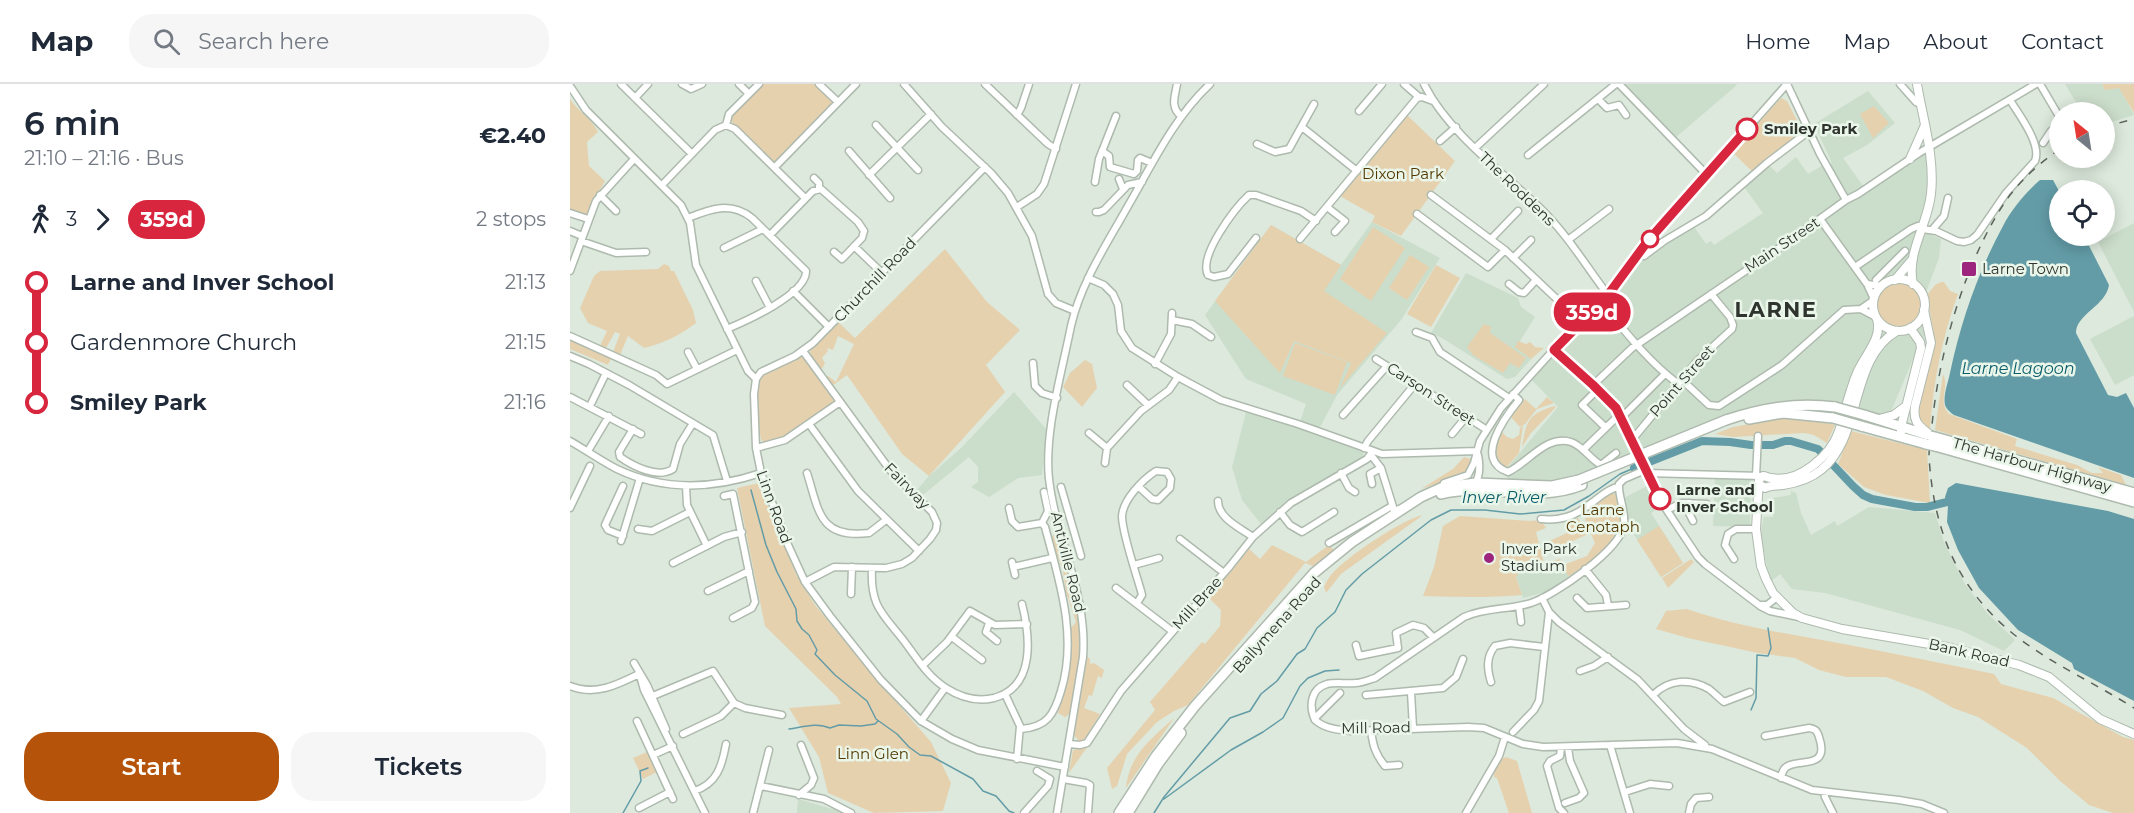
<!DOCTYPE html>
<meta charset="utf-8">
<style>
body{margin:0;font-family:Montserrat,sans-serif;background:#f6f6f7;color:#1f2937;height:100vh;display:flex;flex-direction:column;font-size:22px;white-space:nowrap}
*{box-sizing:border-box;margin:0}
p{font-size:20px;color:#747a83}
.icon{flex:none;width:33px;height:33px;fill:none;stroke:currentColor;stroke-width:2;stroke-linecap:round;stroke-linejoin:round}
.map{position:relative;flex:1;overflow:hidden}
.sheet{display:flex;flex-direction:column;background:#fff;width:570px}
.sheet>*{flex:none}
.badge{padding:0 12px;border-radius:20px;font-size:21px;line-height:39px}
.needle{width:39px;rotate:330deg}
.fabs{position:absolute;left:1479px;top:18px;display:grid;gap:12px}
.fabs a{display:grid;place-items:center;width:66px;height:66px;border-radius:50%;background:#fff;box-shadow:0 3px 15px #0003;font-size:30px}
.map>.badge{position:absolute;translate:-50% -50%;box-shadow:0 0 0 3px #fff}
.legs{display:flex;align-items:center;gap:9px;height:66px;padding:0 24px;font-size:20px}
.legs p{margin-inline-start:auto}
.overview{display:flex;align-items:center;justify-content:space-between;height:102px;padding:0 24px}
h1{font-size:33px;font-weight:600;line-height:45px}
.primary-button{display:flex;gap:12px;margin-top:auto;padding:12px 24px}
.primary-button a{flex:1;height:69px;border-radius:24px;background:#b45309;color:#fff;font-size:24px;font-weight:600;line-height:69px;text-align:center}
.primary-button a+a{background:#f6f6f7;color:#1f2937}
ul{padding:0 24px;list-style:none}
li{display:flex;align-items:center;gap:21px;height:60px;font-size:22px}
li i{display:grid;place-items:center;width:9px;height:100%;margin:0 8px;background:currentColor}
li i::after{content:'';width:15px;height:15px;margin:-8px;border:4px solid;border-radius:50%;background:#fff}
li p{margin-inline-start:auto}
li:first-child i{background:linear-gradient(#0000 50%,currentColor 0)}
li:last-child i{background:linear-gradient(currentColor 50%,#0000 0)}
header{display:flex;align-items:center;gap:36px;box-sizing:border-box;height:84px;padding:0 30px;background:#fff;border-bottom:2px solid #e0e1e3}
header strong{font-size:28px}
nav{display:flex;gap:33px;margin-inline-start:auto;font-size:21px}
.search{width:420px;height:54px;background:#f6f6f7;display:flex;align-items:center;gap:15px;box-sizing:border-box;padding:0 21px;border-radius:24px;color:#747a83;font-size:22px}
main{display:flex;flex:1;min-height:0}
.map>svg:first-child{display:block}
.built{fill:#cbddcb}
.green{fill:#e6d1af}
.water{fill:#639ca7}
.lines{fill:none;stroke-linecap:round;stroke-linejoin:round}
.stream{stroke:#639ca7;stroke-width:1.5}
.river{stroke:#639ca7;stroke-width:8}
.minor-casing{stroke:#aebaae;stroke-width:9}
.major-casing{stroke:#aebaae;stroke-width:10}
.highway-casing{stroke:#aebaae;stroke-width:12}
.minor{stroke:#fff;stroke-width:6}
.major{stroke:#fff;stroke-width:8}
.highway{stroke:#fff;stroke-width:9}
.rail{stroke:#5c635b;stroke-width:1.5;stroke-dasharray:8 8;stroke-linecap:butt}
.highway-bridge-casing{stroke:#aebaae;stroke-width:12;stroke-linecap:butt}
.highway-bridge{stroke:#fff;stroke-width:9}
.line-1-casing{stroke:#fff;stroke-width:14}
.line-1{stroke:#d7263d;stroke-width:9}
.stop-1-dot{fill:#fff;stroke:#d7263d;stroke-width:3}
.poi-dot{fill:#9d257e;stroke:#e9f6e9;stroke-width:2}
.labels{text-anchor:middle;stroke-width:5;stroke-linejoin:round;paint-order:stroke}
.stop-label{font-size:15px;font-weight:bold;fill:#2f342e;stroke:#e9f6e9;text-anchor:start}
.park-label{font-size:15px;fill:#523801;stroke:#e9f6e9}
.street-label{font-size:15px;fill:#2f342e;stroke:#e9f6e9}
.poi-label{font-size:15px;fill:#2f342e;stroke:#e9f6e9;text-anchor:start}
.water-label{font-size:16px;font-style:italic;fill:#095d6a;stroke:#e9f6e9}
.district-label{font-size:21px;font-weight:bold;letter-spacing:1.5px;fill:#2f342e;stroke:#e9f6e9}
</style>
<header>
<strong>Map</strong>
<div class="search"><svg class="icon" aria-label="search" viewBox="0 0 24 24"><circle cx="10" cy="10" r="6"/><path d="M15 15l6 6"/></svg>Search here</div>
<nav><a>Home</a><a>Map</a><a>About</a><a>Contact</a></nav>
</header>
<main>
<section class="sheet">
<div class="overview"><div><h1>6 min</h1><p>21:10 – 21:16 · Bus</p></div><b>€2.40</b></div>
<div class="legs"><svg class="icon" aria-label="walk" viewBox="0 0 24 24"><circle cx="13" cy="4" r="2"/><path d="M13 8l-2 6 4 7M11 14l-3 7M7 12l3-4h3l4 4"/></svg>3<svg class="icon" aria-label="forward" viewBox="0 0 24 24"><path d="M9 5l7 7-7 7"/></svg><b class="badge" style="background:#d7263d;color:#fff">359d</b><p>2 stops</p></div>
<ul>
<li><i style="color:#d7263d"></i><b>Larne and Inver School</b><p>21:13</p></li>
<li><i style="color:#d7263d"></i><span>Gardenmore Church</span><p>21:15</p></li>
<li><i style="color:#d7263d"></i><b>Smiley Park</b><p>21:16</p></li>
</ul>
<div class="primary-button"><a>Start</a><a>Tickets</a></div>
</section>
<div class="map">
<svg width="1564" height="729" viewBox="0 0 1564 729">
<rect width="100%" height="100%" fill="#dce9dc"/>
<!-- built -->
<path class="built" d="M1054 0H1166L1167 1 1105 54Z
M1495 0H1532L1536 6 1549 3 1564 31 1535 40 1534 28H1512Z
M1298 7 1325 39 1297 61 1273 74 1296 106 1353 69 1356 71 1359 104 1349 146 1371 155 1369 174 1355 211 1360 240 1343 275 1320 330 1314 331 1270 320 1209 317 1152 332 1010 390 982 397 937 399 938 383 988 323 959 293 1032 218 1038 225 1034 216 1067 171 1074 172 1122 140 1136 160 1141 157 1144 161 1193 129 1172 100 1197 79 1207 89 1226 73 1238 90 1253 81 1262 79 1244 40Z
M802 138 870 174 831 236 767 311 749 345 730 338 736 320 676 295 635 231 701 141 771 181Z
M1564 139V228L1528 158Z
M896 189 948 214 951 223 965 233 950 257 963 273 945 293 937 295 872 254 861 249Z
M1564 232V291L1545 301 1520 255Z
M444 308 476 345 472 391 448 394 419 413 401 403 408 398V383L399 373 353 411 347 406 359 392 391 364Z
M676 328 728 342 791 367 794 370 792 374 713 421 691 440 672 416 662 383Z
M1145 394H1181L1180 443 1143 442Z
M1079 401 1091 423 1081 429 1113 479 1091 493 1060 444 1054 414Z
M1221 407 1226 409 1231 429 1241 451 1265 437 1267 442 1299 423 1365 429 1374 458 1395 500 1417 529 1445 556 1434 567 1390 546 1255 509 1222 505 1210 490 1200 498 1191 452 1192 442 1194 433H1203V414L1221 411Z
M982 482 991 483 999 492 982 506 953 514 946 492 950 487Z
M228 715 266 726 274 729H227Z"/>
<!-- green -->
<path class="green" d="M192 0H245L264 18 203 80 159 35Z
M1532 0H1564V29L1549 4 1535 6Z
M1211 14 1217 17 1231 44 1221 56 1183 88 1162 68Z
M0 15C8 27 22 35 28 48L17 58 19 82 35 97 16 131 0 125Z
M1304 22 1319 39 1303 54 1290 30Z
M837 31 885 77 831 152 802 138 805 132 770 112Z
M701 141 771 181 754 207 817 249 770 304 781 279 724 257 710 289 645 217Z
M803 143 835 164 801 217 770 195Z
M375 165 417 218 450 246 416 281 435 308 359 392 332 370 277 291 262 302 255 293 258 292 266 298 284 260 268 252 263 266 257 264 258 267 252 274 255 279 251 287 241 273 240 267 268 238 285 254Z
M840 171 859 183 837 216 819 204Z
M94 180 99 182 101 187H104L123 226 126 239C112 250 92 260 74 264L58 252 50 271 43 268 50 250 45 248 36 264 30 262 37 247 18 239 10 224 24 192 30 187 88 185Z
M866 181 890 194 861 243 837 230Z
M1371 198H1374L1380 207 1388 210C1372 253 1363 300 1360 345L1352 342 1347 330 1365 257 1357 211 1365 201Z
M1306 221a23 23 0 1 1 46 0a23 23 0 1 1-46 0Z
M914 240 921 243 920 249 956 274 949 284 940 279 933 289 903 271 897 263Z
M0 253 42 273 38 281 0 265Z
M948 257 956 260 960 258 965 263 974 264 961 275 945 263Z
M725 259 777 278 765 311 713 292Z
M231 273 237 276 265 318 264 321 208 357 194 359 191 355 189 344 187 302 194 290Z
M515 276 522 280 527 304 512 323 493 303 500 289Z
M1373 290C1380 303 1367 317 1379 330L1447 355 1445 362 1507 381 1522 389H1533L1528 383 1551 391 1556 401 1365 346Z
M977 313 984 319 967 325 955 340 950 343 940 332 955 315 966 325Z
M985 322 986 323 961 349 952 363C956 337 959 329 985 322Z
M1215 334 1236 335 1265 341 1257 359 1244 351 1234 349 1163 353 1145 350 1163 343Z
M953 342 949 369 936 384 923 376 927 356 932 343V348L937 353 943 355 949 351 950 344Z
M1281 347 1357 366 1360 419 1316 411 1294 403 1268 380Z
M894 373 901 375 899 385 892 391 851 405 883 385Z
M189 399 227 492 245 521 296 583 361 658 381 699 373 727 304 729 258 709 249 673 219 624 271 620 267 613 195 542 167 404Z
M1041 409 1045 410C1047 419 1051 429 1051 438 1050 462 1018 478 1001 491L999 492C993 485 987 479 977 481L976 478 990 475 996 480 1017 472 1025 459 1016 439 1014 428Z
M853 431 771 490 756 509 754 503C756 499 758 494 761 491 776 473 831 436 853 431Z
M890 432 960 437 971 436 976 444 966 448 975 483 950 487 946 493 952 511C919 514 886 513 853 512L864 483 873 442Z
M1008 434 1018 450 988 464H977L975 459 997 449 994 440Z
M1089 442 1113 479 1091 493 1067 456Z
M487 449 490 451C497 476 507 502 511 527 515 558 506 598 501 629L495 633 488 629C489 622 493 617 494 610 498 588 501 568 499 546L506 538 496 508 493 487 481 455 484 450Z
M702 461 736 478 759 461 764 466 743 482 735 479 618 621 604 627 587 638 557 670 547 702 542 705 537 684 585 626 580 618 632 558 635 560 650 542 651 526 637 512 659 490 679 465 690 475Z
M1121 475 1124 478 1098 504 1092 494Z
M1117 525C1169 543 1225 551 1279 561 1328 570 1376 580 1424 590L1431 600 1483 614 1553 653 1564 656V729H1543L1519 721 1489 696 1457 664 1408 633 1383 624 1353 607 1316 593H1276L1249 586 1225 574 1188 569 1118 554 1086 545 1096 527Z
M517 573 520 575V580L524 579 534 586 532 594 528 592 522 612 519 611 514 624 530 630 514 656 509 657 504 651Z
M604 634 556 704C559 671 581 655 604 634Z
M518 662 499 689 503 666Z
M77 668 87 688 73 695 63 674Z
M936 673 947 677 962 729H939L927 694 924 693C924 684 928 676 936 673Z"/>
<!-- water -->
<path class="water" d="M1470 96H1483L1489 107 1490 152H1514L1539 201C1536 222 1506 230 1506 249L1538 311 1547 313 1556 309 1564 324V394L1384 331C1380 328 1377 326 1375 321 1373 311 1378 299 1380 289 1391 237 1408 188 1433 142 1441 126 1456 108 1470 96Z
M1386 399 1538 427 1564 435V617L1504 585 1502 579 1448 546 1409 504 1388 466 1377 438 1378 422 1375 413 1378 404Z"/>
<g class="lines">
<!-- stream -->
<path class="stream" d="M181 406 196 461 207 488 226 525 227 537 232 545 239 551 247 566 245 570 265 591 297 617 306 635 327 650 339 663 350 671 361 672 403 695 413 707 426 712 439 727 444 729
M1181 626 1186 614 1187 571 1198 572 1201 564 1198 544
M219 645C233 643 247 638 260 644L269 641 291 642 305 640 308 637
M594 715 661 666 693 648 713 634 730 602 738 594 755 587 769 586
M53 729 71 697 70 687 78 684
M584 729 594 713 660 634 680 627 691 610 707 597 727 570 735 565 747 544 765 528 776 506 792 490 861 436 881 426H915L950 430 994 426 1019 412 1050 390 1064 384"/>
<!-- river -->
<path class="river" d="M1064 384 1132 357 1160 358 1181 361H1203L1215 357H1221L1248 365 1283 402 1293 411 1302 415 1345 423H1357L1377 418"/>
<defs>
<path id="minor" d="M51 0 122 70
M112 0 121 5 132 0
M169 0 179 10
M249 0 268 18
M334 0 372 43 421 89 438 109 462 152 478 210 486 219 505 227
M415 0 478 60 486 65
M607 0C605 12 600 23 611 32
M834 0 849 13
M854 0C877 47 932 88 970 124 997 150 1016 182 1038 211
M1049 0 1137 91
M1217 0 1250 70 1276 116
M1330 0 1346 18 1350 20
M1470 0 1490 34
M0 2 16 26 111 121 120 139 126 181 178 287 186 295
M65 14 78 0
M1028 15 1037 24 1049 21 1056 31
M789 27 812 0
M447 31 451 24 459 0
M156 41 165 45 235 114
M156 41 159 30 189 0
M306 41 348 86
M732 43 787 87
M870 57 886 43
M1473 59 1481 47 1490 41
M687 60 705 68 719 65 744 20
M905 64 974 0
M279 67 320 114
M532 67 539 72 540 83 564 90 567 87 568 76 570 74 582 79
M958 71 1046 0
M205 83 286 0
M415 83 243 259 225 272 191 288 186 295 184 310 186 364 191 389 218 461 235 498 260 532 311 596 351 637 382 655 408 666 495 683
M299 91 361 30
M244 94 249 99V104
M549 95 553 105
M525 98 529 75 546 32
M92 101 145 46 156 41
M30 111 46 127
M861 111 935 166 1011 238
M447 123 467 110 474 100 506 0
M757 123 775 137 765 148
M526 128H529L534 126 558 101 572 98
M0 129 18 135
M847 130 918 183 935 166
M118 134C140 125 161 117 182 134L236 187C237 210 176 237 157 245
M1250 135 1297 200 1304 215
M1352 145 1366 147 1387 157 1394 158 1401 156 1407 151 1436 109 1465 77C1472 60 1449 31 1440 16
M1362 146 1374 132 1378 114
M0 147 12 152
M200 151 243 107 251 105 288 138 294 147 292 154 272 175 264 168
M686 154 658 190 644 193 638 191C628 172 665 124 679 111H686L731 127 746 137
M730 155 847 14 852 13 863 17
M921 155 948 127
M998 156 1039 125
M11 157 46 169 76 168
M284 162 312 189
M154 164 193 145
M1067 171 1074 172 1094 157 1136 132 1197 79 1239 47
M943 174 961 156
M1285 183 1341 145 1348 142 1352 143
M0 187 26 117 64 75
M518 194 534 201 543 210 548 221 551 247 562 264 608 293 651 316 728 340 812 370 907 367
M1306 196 1335 167
M186 197 200 224
M939 200 949 208 954 209 966 196
M1297 200 1311 202
M223 207 259 243
M1291 225 1304 216
M1027 233 1036 228 1040 229C1061 255 1081 279 1107 299
M602 236 622 240 641 253
M846 248 862 254 870 268 939 314
M0 252 86 291 97 300 167 266
M984 266 1046 324 1090 416 1128 473 1135 480 1189 521H1197L1206 514
M233 267 320 386 362 428 367 439 366 446 360 455 342 474 332 480 316 484 264 483 235 498
M118 268 127 285
M0 272 19 280 59 301 143 351 157 397
M806 275 917 346
M463 279 465 302 472 309 487 314
M585 280 601 250 602 229
M1111 295 1139 321 1149 322 1212 281 1274 226 1291 225 1306 233
M557 301 578 321
M1023 301 1062 264 1215 160 1276 116 1288 110 1349 69 1466 0
M1028 305 1012 321 1035 343
M943 310 949 316C935 333 903 376 938 388 957 380 976 350 1001 358 1013 362 1020 375 1031 381L1046 369
M0 313 71 350
M20 322 36 289
M773 331 817 282
M1051 334 1095 290
M239 340 288 407 349 467
M63 345 49 368 50 373C63 382 88 395 103 385L110 360 123 339
M519 349 537 364
M882 350 896 333
M1062 356 1127 277 1162 245 1163 241 1160 233 1141 210
M0 357C16 366 31 377 47 385 93 407 143 405 191 389
M186 364 215 356 270 318
M794 364 798 357 845 300
M1013 366 1049 331
M18 367 39 332
M801 371 811 384 824 426 825 428 829 425
M535 379 537 364 571 327 599 306 608 293
M1075 386 1054 395 1049 400C1048 413 1056 427 1054 441 1050 466 985 511 961 519 940 526 916 523 894 533L805 594C798 596 792 599 786 599 776 600 766 598 757 600 740 605 739 623 745 636 755 645 769 646 782 647L898 643 914 644 953 660 973 663 1107 659 1142 665 1242 706 1329 716 1352 720 1374 729
M237 389C249 427 249 455 299 449L316 436
M771 389 779 404 785 408
M1076 389 1191 392
M1186 392 1188 352
M874 399 898 391 904 379 910 357 931 324 988 261 1038 211 1077 158 1217 0
M802 400 800 390 811 384
M904 401C910 393 910 381 908 371
M116 402 117 421 137 462
M491 403 511 472
M154 412 163 410 185 518 182 524 163 534
M648 417C648 434 670 444 683 453
M1119 419V429L1123 437
M0 424 20 382
M439 424 442 437 448 443 472 439
M1097 426 1111 419 1137 420
M710 428 720 441 732 448 764 428
M971 435C989 437 1006 432 1020 420 1029 414 1037 405 1048 403
M472 439 478 427 474 408
M68 445 82 447 120 428
M53 452 38 446 35 441 53 402
M610 455 654 489
M51 457 70 394
M759 459 822 422
M1164 475 1155 461 1158 450 1166 445H1186
M442 478 445 491
M103 479 154 453 172 448
M564 481 589 474
M443 483 482 474
M302 484C300 522 312 529 334 557 346 573 358 593 376 604 390 613 407 618 424 614 466 603 460 552 452 520
M1015 485 1036 511 1038 521
M546 504 602 547
M138 507 179 487
M281 510 282 483
M972 514 979 528 989 538 1068 596 1114 645 1135 661
M1007 514 1017 524 1056 521
M567 519 572 511 571 507C566 489 552 449 552 432 553 416 572 396 586 387L597 388 601 395 600 404 588 416 582 415 569 403
M949 522 951 538
M1190 522 1200 527 1229 533
M419 539 416 548 427 557
M382 553 412 576
M786 561 789 572 828 564 826 549 843 541 854 544 863 553
M64 579 77 601 96 645
M353 581 377 558 400 527 425 541 457 540
M1010 587 1024 582 1038 573
M70 592 74 606 135 729
M921 598C917 585 916 573 925 562L940 559 974 563
M0 602C25 612 47 601 69 590
M841 608 843 644
M435 610 450 642 447 675
M796 611 873 604 886 593 893 575
M1083 611C1099 595 1120 594 1139 605 1144 609 1149 614 1154 618L1180 608
M78 614 143 587 164 619 175 624 212 631
M745 634 770 609
M67 637 103 715
M351 637 375 604
M451 645C477 643 484 631 491 607 508 552 489 496 475 443L472 439
M801 647C803 661 805 670 815 682L829 681
M943 648 964 626 969 617 979 528
M113 650 151 632 164 619
M1195 652 1239 644C1245 645 1247 646 1249 653 1260 685 1231 675 1218 682 1213 684 1212 689 1211 694
M499 660 510 661 517 659 551 607 660 482 683 453 721 419 797 375 802 368
M1040 661 1060 729
M991 664 990 672 980 677 977 682 989 724 994 729
M83 671 103 662
M493 695 516 699 520 701 518 729
M191 702 254 715 281 729
M124 707C147 700 152 682 156 660
M1055 708 1080 700 1099 702
M1254 708 1255 713 1263 729
M229 711 241 701 244 694 231 661
M995 719 1009 714 1014 709 1000 677 998 664
M69 724 100 708
M183 729 199 666
M454 729 478 702 480 695 467 687
M487 729 513 573C518 510 486 456 479 395 474 348 492 288 501 242 511 198 537 160 558 122 583 79 603 35 640 0
M896 729 929 672 935 653
M1119 729 1121 720 1126 714 1139 713"/>
<path id="major" d="M1340 75 1355 41
M1303 221a26 26 0 1 1 52 0a26 26 0 1 1-52 0Z
M1325 196 1341 177
M1343 200C1336 169 1358 140 1361 110 1365 73 1353 36 1347 0
M1354 226 1361 259 1345 322C1343 336 1347 341 1358 349
M1307 235C1313 254 1294 272 1287 289 1279 308 1275 328 1269 347 1261 371 1229 400 1201 394 1198 394 1196 392 1193 392L1189 395 1186 445 1191 482 1196 495 1203 509 1223 529 1232 534 1272 545 1377 563 1449 581 1479 593 1530 635 1564 650
M1309 335 1324 331 1336 322
M1331 348V343L1351 264 1350 258 1340 244
M1189 400 1195 404C1201 401 1206 402 1213 401 1227 399 1240 395 1251 386 1293 353 1279 274 1327 247"/>
<path id="highway" d="M1294 331 1361 352
M1179 335 1213 329 1263 334
M1156 336C1192 324 1226 318 1265 323
M1291 342 1356 360
M1365 353 1564 409
M1365 362 1564 418
M871 410C918 398 964 420 1012 401
M549 729 586 672 625 622 744 489 782 458 851 413 873 403 906 399 982 402 1009 396
M558 729 588 680 611 649"/>
</defs>
<!-- minor casing -->
<use href="#minor" class="minor-casing"/>
<!-- major casing -->
<use href="#major" class="major-casing"/>
<!-- highway casing -->
<use href="#highway" class="highway-casing"/>
<!-- minor -->
<use href="#minor" class="minor"/>
<!-- major -->
<use href="#major" class="major"/>
<!-- highway -->
<use href="#highway" class="highway"/>
<!-- rail -->
<path class="rail" d="M1534 43 1564 35
M1490 65C1471 78 1454 93 1440 111 1396 172 1369 268 1362 341 1361 352 1359 362 1359 373 1362 420 1373 466 1401 505 1443 565 1504 586 1564 624"/>
<defs>
<path id="highway-bridge" d="M1265 323 1294 331
M1263 334 1291 342
M1361 352 1365 353
M1356 360 1365 362
M1009 396 1156 336"/>
</defs>
<!-- highway-bridge casing -->
<use href="#highway-bridge" class="highway-bridge-casing"/>
<!-- highway-bridge -->
<use href="#highway-bridge" class="highway-bridge"/>
</g>
<g class="lines">
<defs>
<path id="line-1" d="M1090 415 1046 324 1023 301 984 266 1038 211 1077 158 1177 45"/>
</defs>
<!-- line-1 casing -->
<use href="#line-1" class="line-1-casing"/>
<!-- line-1 -->
<use href="#line-1" class="line-1"/>
</g>
<!-- markers -->
<g class="stop-1-dot">
<circle cx="1177" cy="45" r="10"/>
<circle cx="1080" cy="155" r="8"/>
<circle cx="1090" cy="415" r="10"/>
</g>
<g class="poi-dot">
<rect x="1391" y="177" width="16" height="16" rx="3"/>
<circle cx="919" cy="474" r="6"/>
</g>
<g class="labels">
<!-- stop labels -->
<g class="stop-label">
<text x="1194" y="50">Smiley Park</text>
<text x="1106" y="411">Larne and<tspan x="1106" dy="17">Inver School</tspan></text>
</g>
<!-- park labels -->
<g class="park-label">
<text x="833" y="95">Dixon Park</text>
<text x="1033" y="431">Larne<tspan x="1033" dy="17">Cenotaph</tspan></text>
<text x="303" y="675">Linn Glen</text>
</g>
<!-- street labels -->
<g class="street-label">
<text transform="translate(947 105) rotate(44)" y="5">The Roddens</text>
<text transform="translate(1212 161) rotate(-34)" y="5">Main Street</text>
<text transform="translate(305 196) rotate(-46)" y="5">Churchill Road</text>
<text transform="translate(1112 297) rotate(-49)" y="5">Point Street</text>
<text transform="translate(861 310) rotate(33)" y="5">Carson Street</text>
<text transform="translate(1462 381) rotate(16)" y="5">The Harbour Highway</text>
<text transform="translate(337 402) rotate(46)" y="5">Fairway</text>
<text transform="translate(204 423) rotate(70)" y="5">Linn Road</text>
<text transform="translate(498 478) rotate(76)" y="5">Antiville Road</text>
<text transform="translate(627 519) rotate(-48)" y="5">Mill Brae</text>
<text transform="translate(707 541) rotate(-48)" y="5">Ballymena Road</text>
<text transform="translate(1399 569) rotate(13)" y="5">Bank Road</text>
<text transform="translate(806 644) rotate(-1)" y="5">Mill Road</text>
</g>
<!-- poi labels -->
<g class="poi-label">
<text x="1412" y="190">Larne Town</text>
<text x="931" y="470">Inver Park<tspan x="931" dy="17">Stadium</tspan></text>
</g>
<!-- water labels -->
<g class="water-label">
<text x="1448" y="290">Larne Lagoon</text>
<text x="934" y="419">Inver River</text>
</g>
<!-- district labels -->
<g class="district-label">
<text x="1206" y="233">LARNE</text>
</g>
</g>
</svg>
<div class="fabs">
<a><svg class="needle" viewBox="-14 -14 28 28"><path d="M0-13l5 13h-10z" fill="#e53935"/><path d="M0 13l5-13h-10z" fill="#747a83"/></svg></a>
<a><svg class="icon" aria-label="locate" viewBox="0 0 24 24"><circle cx="12" cy="12" r="6"/><path d="M12 2v4M12 18v4M2 12h4M18 12h4"/></svg></a>
</div>
<b class="badge" style="left:1022px;top:228px;background:#d7263d;color:#fff">359d</b>
</div>
</main>
